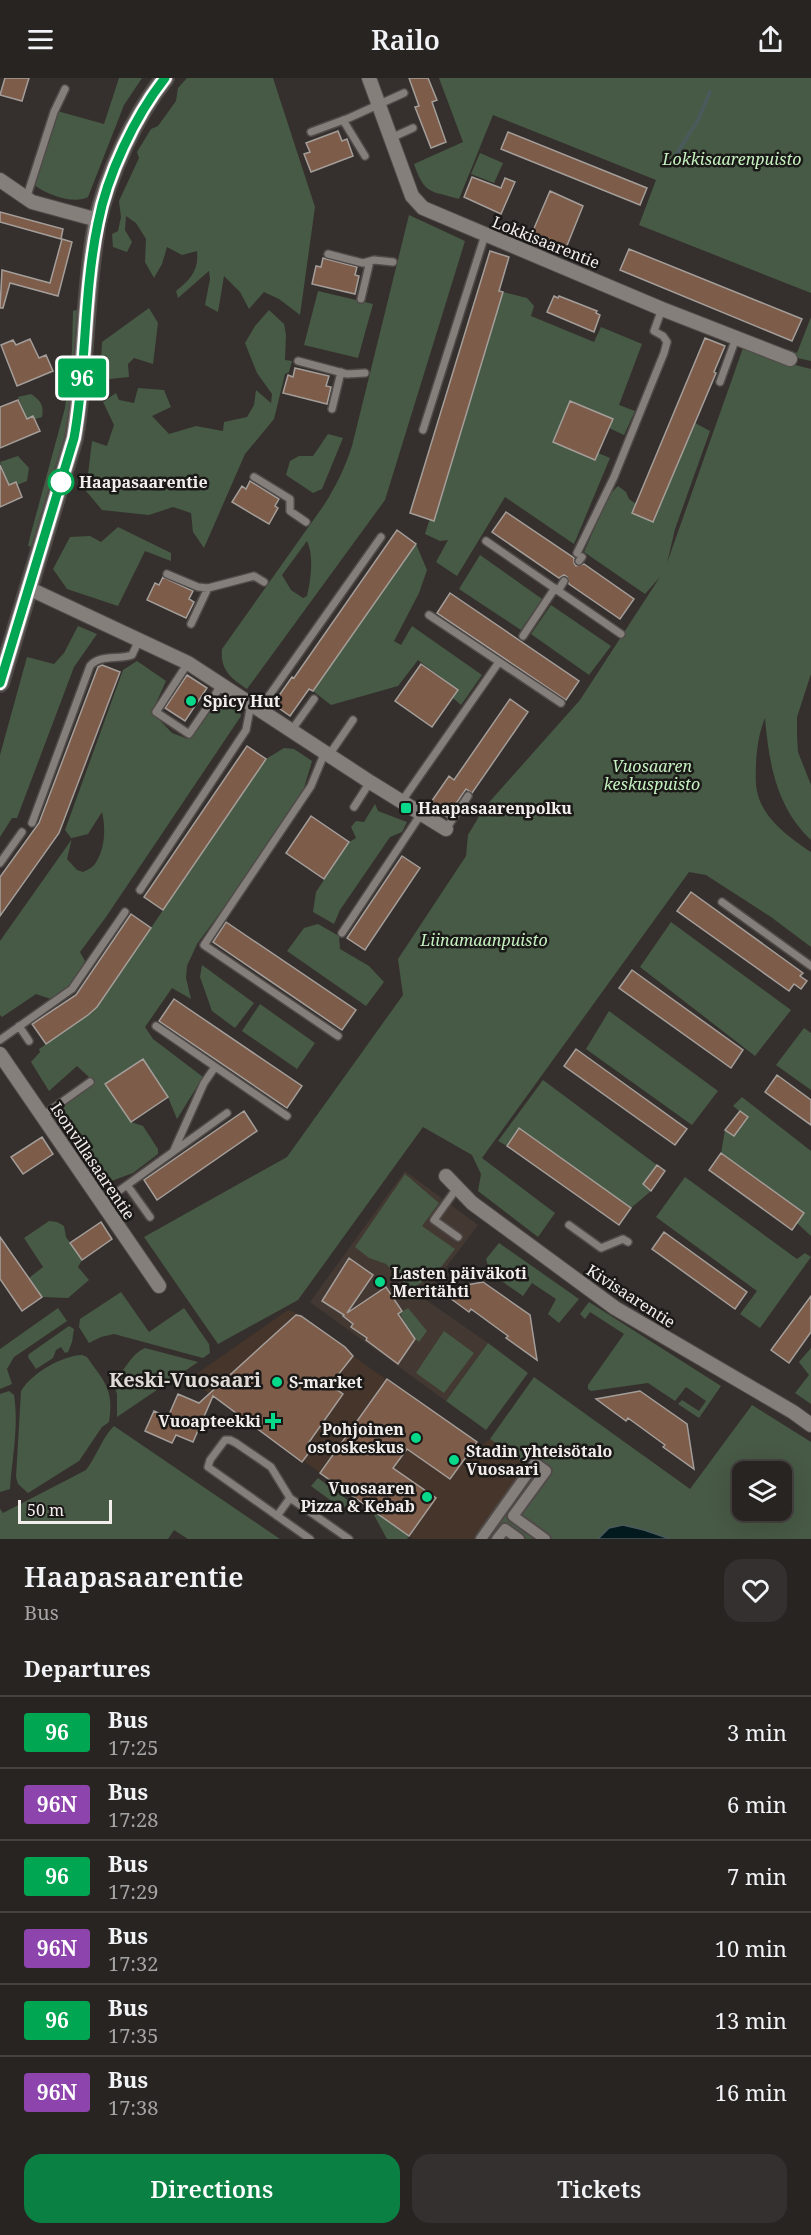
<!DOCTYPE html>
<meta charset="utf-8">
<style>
body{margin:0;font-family:"Noto Serif",serif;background:#34302f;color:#f1f3f6;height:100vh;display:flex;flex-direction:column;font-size:22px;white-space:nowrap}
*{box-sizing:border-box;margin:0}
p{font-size:20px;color:#a5a4a5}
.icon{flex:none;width:33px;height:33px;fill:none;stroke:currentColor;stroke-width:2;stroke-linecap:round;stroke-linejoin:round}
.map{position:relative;height:1461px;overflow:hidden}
.sheet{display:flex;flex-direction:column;background:#282422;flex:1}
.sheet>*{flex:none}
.badge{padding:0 12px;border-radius:4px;font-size:21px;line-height:39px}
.tools{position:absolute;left:732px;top:1383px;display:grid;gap:12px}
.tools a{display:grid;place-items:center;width:60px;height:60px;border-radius:12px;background:#282422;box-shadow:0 6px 24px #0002,0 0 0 2px #444140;font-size:30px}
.scale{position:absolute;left:18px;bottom:15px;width:94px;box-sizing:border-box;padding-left:6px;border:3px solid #f2eeec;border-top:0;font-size:16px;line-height:21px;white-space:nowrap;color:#f2eeec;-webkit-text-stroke:4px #1b1917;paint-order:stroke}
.map>.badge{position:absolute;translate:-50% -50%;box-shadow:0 0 0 3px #fff}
h2{padding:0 24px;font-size:22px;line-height:54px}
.round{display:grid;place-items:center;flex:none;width:63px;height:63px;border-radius:18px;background:#34302f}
.head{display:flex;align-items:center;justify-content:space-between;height:102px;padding:0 24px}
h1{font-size:28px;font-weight:600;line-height:45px}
.action{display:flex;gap:12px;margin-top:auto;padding:12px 24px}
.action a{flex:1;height:69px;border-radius:18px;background:#0b8043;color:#fff;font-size:24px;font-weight:600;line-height:69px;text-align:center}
.action a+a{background:#34302f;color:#f1f3f6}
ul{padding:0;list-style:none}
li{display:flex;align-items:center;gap:18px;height:72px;padding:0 24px;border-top:2px solid #444140}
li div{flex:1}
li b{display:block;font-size:22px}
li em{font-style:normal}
li .badge{min-width:66px;font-weight:700;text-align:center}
header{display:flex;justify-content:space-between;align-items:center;height:78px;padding:0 24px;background:#282422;font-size:27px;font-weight:600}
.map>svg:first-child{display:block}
.commercial{fill:#46352a}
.built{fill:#433832}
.green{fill:#475a45;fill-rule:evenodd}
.water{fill:#021a1d;stroke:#4a5a5b;stroke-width:1.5}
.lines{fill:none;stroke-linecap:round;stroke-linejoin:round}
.stream{stroke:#4a5a5b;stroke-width:4}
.building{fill:#7d5c4a;stroke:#a49e9a;stroke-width:1.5}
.service-casing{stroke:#504b49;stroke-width:10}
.pedestrian-casing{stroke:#504b49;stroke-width:14}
.minor-casing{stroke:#504b49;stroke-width:16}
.tertiary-casing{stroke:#504b49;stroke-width:20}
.service{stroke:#857f7c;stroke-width:7}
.pedestrian{stroke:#857f7c;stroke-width:10}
.minor{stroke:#857f7c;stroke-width:14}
.tertiary{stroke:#857f7c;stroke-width:16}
.line-casing{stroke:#fff;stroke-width:14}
.line{stroke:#00a651;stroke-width:9}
.stop-dot{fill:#fff;stroke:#00a651;stroke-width:3}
.poi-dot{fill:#07d98b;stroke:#1b1917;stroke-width:2}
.labels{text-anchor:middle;stroke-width:5;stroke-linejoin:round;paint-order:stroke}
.park-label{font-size:16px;font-style:italic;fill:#c5f2c0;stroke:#1b1917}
.street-label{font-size:16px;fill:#f2eeec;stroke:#1b1917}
.stop-label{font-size:16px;font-weight:bold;fill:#f2eeec;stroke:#1b1917;text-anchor:start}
.poi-label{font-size:16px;font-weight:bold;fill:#f2eeec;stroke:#1b1917;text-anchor:start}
.quarter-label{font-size:20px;font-weight:bold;fill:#e1dbd7;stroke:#1b1917}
</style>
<header><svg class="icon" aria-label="menu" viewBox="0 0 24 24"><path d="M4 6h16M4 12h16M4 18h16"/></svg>Railo<svg class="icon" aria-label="share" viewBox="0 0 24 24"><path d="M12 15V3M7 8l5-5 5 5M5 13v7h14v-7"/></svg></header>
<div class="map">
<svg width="811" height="1461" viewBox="0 0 811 1461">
<rect width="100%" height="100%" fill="#35302d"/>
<!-- commercial -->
<path class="commercial" d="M288 1232 300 1237 345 1269 353 1278 481 1368 490 1361 531 1390 478 1461H413L189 1301Z"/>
<!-- built -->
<path class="built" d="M405 1093 478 1147 423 1220 488 1265 446 1323 310 1224Z"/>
<!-- green -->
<path class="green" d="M119 0H142L124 27 88 119C74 127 46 116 34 107L57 33 104 46Z
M187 0H273L315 129 300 237 279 221 264 214 249 231 240 214 224 198 218 234 205 227 210 201 209 193 178 220 176 213C191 201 199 192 197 173L182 177 167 169 162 186 154 200 145 184 146 161 136 145 126 138 125 152 132 164 127 174 113 169 112 156 118 153 121 139 119 123 139 80 137 74 151 51 158 48 176 23 178 10Z
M439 0H811V215L639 147 656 102 493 37 459 121C429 112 425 117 414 86L463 64Z
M480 75 503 85 494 105 471 96Z
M409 137 465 163 385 422 247 611C231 600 220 592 222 571L324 427C336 408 345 390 352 368ZM307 463C314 478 311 501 307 518L303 520 291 512 282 497Z
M318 213 373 226 358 280 304 267Z
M503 214 527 220 534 228 531 238 594 264 601 249 642 266 619 327 635 333 624 357 609 350 612 341 571 323 553 364 595 382 598 375 610 380 574 466 505 419 457 498 436 484 448 462 440 463 425 456Z
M149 230 158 245 153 286 134 280 128 286 129 299 100 302 102 264Z
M76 232H77V271L66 356 32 469 28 468 30 459 65 330 72 273 73 233Z
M269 232 284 246 286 257 285 282 292 283 289 294 285 296 274 341 245 376 204 470 193 454 191 435 173 429 149 437 102 432 86 413 92 363 107 368 114 347 103 324 116 315 119 322 134 325 138 310 164 312 171 329 152 338 169 356 196 348 223 353 224 344 247 339 254 327 256 312 271 325 272 316 257 295 245 265 255 248Z
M811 239V283L784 277 787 271 797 275Z
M743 270 764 279 811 291V596L797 639V657L798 674 811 707V762C776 729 769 685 765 640 759 655 757 669 756 685 756 694 755 704 757 713 762 740 790 760 811 774V869L771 839 706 797 689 794 482 1080 555 1135 538 1159 478 1113 481 1096 472 1077 423 1049 298 1222 218 1266 144 1159 287 1079 403 917 398 881 466 778 468 757 484 730 580 622 660 499 645 516 584 474 609 417 618 408 626 414 629 421 636 426 633 435 653 444 695 345 710 353 675 451 667 485Z
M31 316C41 323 44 327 42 339L35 341 33 338 27 341 18 319Z
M328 356 343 360 322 411 313 415 286 397 290 383 299 378H313Z
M18 378 29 390 27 403 17 407 15 404 9 407 0 384Z
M118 449 171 475V483L145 473 118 528 67 511 53 491 70 459 90 458 101 464Z
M416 466 427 492 419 515 394 563 401 567 412 548 482 597 461 627 453 620 458 612 418 582 398 608 331 627 313 613Z
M480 477 542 521 521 552 459 511Z
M551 527 611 568 589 597 531 556Z
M78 548 97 556 74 589 17 740H12L0 759V677L27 579 54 586 64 575Z
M137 583 166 603 152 634 172 655 188 661 219 623 238 625 241 638 106 839 80 874 85 883 71 906 51 921 36 916 2 939 0 937V863L72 761 65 752 123 592ZM102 734C106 751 105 771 95 786 92 790 87 792 83 794L77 792 67 781 72 760 88 756Z
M284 670 294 671 312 683 304 710 236 813 197 866 187 888 186 900 191 921 172 910 145 949 153 961 203 999 177 1041 168 1019 143 981 106 1006 131 1044 143 1048 158 1071V1076L133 1095 106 1105 59 1038 58 1030 89 999 77 988 49 1013 31 984 40 974 39 971 88 937 97 929 266 681Z
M375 726 378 733 407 744 402 754 390 759 340 832 334 846 313 834 316 814 349 764 356 760 351 749 356 743 364 744Z
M671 844 791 932 755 978 640 889Z
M318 846 339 858 340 871 369 888 384 904 366 928 287 873 304 850Z
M202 887 254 925 235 950 212 933 200 899Z
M260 926 315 965 297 991 242 953Z
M609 933 718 1013 692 1047 586 971Z
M804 950 811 955V1012L776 987Z
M543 1002 657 1087 643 1106 651 1113 631 1130 520 1051 507 1068 498 1063Z
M742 1019 811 1073V1158L797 1145 804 1134 721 1075 725 1052 734 1058 747 1039 733 1028Z
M405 1096 439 1125 422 1148 455 1171 441 1189 412 1212 386 1186 369 1180 355 1169Z
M685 1099 797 1181 805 1175 811 1179 760 1250 740 1236 757 1213 656 1139Z
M49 1143 57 1144 64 1148 66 1159 82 1182 78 1189 89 1202 68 1220 42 1219 29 1200 43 1189 24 1160Z
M499 1165 579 1221 559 1245 548 1236 556 1221 532 1205 523 1218 490 1195 486 1181Z
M121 1214 149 1254 184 1230 209 1266 210 1275 203 1280 114 1256 101 1259 89 1265 79 1249 80 1241Z
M589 1224 721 1308 699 1340 678 1326 682 1322 699 1333 706 1323 686 1309 675 1323 648 1305 591 1313 588 1311V1307L624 1256 590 1234 585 1241 580 1236Z
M58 1230 67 1243 14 1279 7 1291 12 1306 0 1311V1271Z
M408 1230 427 1253 419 1264 411 1257 400 1235Z
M69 1248 74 1251 72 1264 68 1274 65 1275 61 1269 56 1272 53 1280 36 1291 28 1279 29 1276Z
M444 1253 474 1275 444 1315 416 1295Z
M488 1265 528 1295 486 1352 446 1323Z
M145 1270 198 1284 117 1339V1316L112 1302C115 1298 120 1295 123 1292 130 1283 134 1275 145 1270Z
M811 1270V1326L795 1315 809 1297 799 1284Z
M82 1277 87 1279C105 1305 114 1311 109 1344L102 1349 79 1383 28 1415 18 1406 16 1399 21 1313C32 1295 61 1278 82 1277Z
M534 1299 690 1411 752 1327 811 1364V1461H478L531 1390 490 1361ZM742 1394H782V1432H742Z
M9 1313 14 1317C19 1348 12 1380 10 1411L0 1414V1316Z
M114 1348 280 1461H188L174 1452 168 1461H0V1431L3 1435 86 1392C97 1378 101 1361 114 1348Z
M318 1400 353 1426 341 1430 311 1408Z
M376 1434 409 1458 407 1461H387L374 1437Z"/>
<!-- water -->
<path class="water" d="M623 1447 644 1452 670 1461H598L609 1450Z"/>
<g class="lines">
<!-- stream -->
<path class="stream" d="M677 75 698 42 710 14"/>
</g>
<!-- building -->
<path class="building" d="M5 0H29L22 23 0 17Z
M409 0H428L437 22 432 24 446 64 431 70 415 29 419 28Z
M338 53 342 63 347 61 353 78 311 94 304 76 310 74 306 65Z
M508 54 647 110 640 127 501 71Z
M472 99 501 110 505 100 515 104 501 136 464 119Z
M550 113 583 128 566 170 532 155Z
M0 134 63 151 61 161 0 144Z
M62 161 72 164 58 218 10 205 3 230H0L2 192 50 205Z
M629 171 802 241 792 263 620 192Z
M490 173 509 179 499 213 503 214 434 443 410 435Z
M323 180 357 189 355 197 359 198 355 216 312 206 316 188 321 189Z
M554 218 558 220 559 218 597 233 596 235 600 237 594 254 547 234Z
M705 260 725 268 714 294 716 295 653 444 632 435Z
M30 261 39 280 46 277 53 293 17 308 1 267 13 262 16 267Z
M295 290 329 298 326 308 331 309 327 326 283 315 288 297 293 299Z
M18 322 27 341 33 338 40 353 0 370V329Z
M570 323 613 341 595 382 553 364Z
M0 387 9 407 16 404 22 419 0 429Z
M250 403 279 421 275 428 278 430 269 446 232 424 242 408 246 411Z
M506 434 574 480V485L576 488 584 486 634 521 620 541 569 506 567 499 564 497 559 500 492 454Z
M397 452 416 466 313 613 309 611 290 638 273 626 292 599 294 600Z
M163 499 193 513 189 521 194 524 186 540 147 522 155 505 159 507Z
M450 515 579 603 566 622 437 535Z
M421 586 458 612 432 649 395 623Z
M102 587 120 594 59 755 0 838V799L39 745 98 589Z
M187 597 207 610 185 643 165 630Z
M510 621 528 634 472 715 466 711 447 739 429 727 449 698 454 702Z
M247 668 266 681 163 832 144 819Z
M311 738 349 764 324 801 286 775Z
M402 778 420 790 365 872 347 860Z
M691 814 803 895 800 898 807 903 801 911 794 906 789 913 677 833Z
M131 836 151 850 97 929 88 937 46 966 32 946 76 917Z
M226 844 356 932 342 952 213 864Z
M632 892 743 972 731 990 619 910Z
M174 921 302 1008 287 1030 159 943Z
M576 971 687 1051 675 1067 564 988Z
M143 981 168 1019 131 1044 105 1006Z
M777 997 811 1022V1047L765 1014Z
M244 1033 257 1053 157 1122 144 1102Z
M740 1033 748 1039 734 1058 725 1052Z
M519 1050 631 1130 619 1147 507 1068Z
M42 1059 53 1076 23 1096 11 1079Z
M721 1075 804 1135 792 1152 709 1092Z
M657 1087 665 1093 651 1113 643 1106Z
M101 1144 112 1161 82 1182 70 1165Z
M664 1154 747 1214 735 1231 652 1171Z
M0 1159 42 1219 22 1233 0 1201Z
M349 1180 373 1197 347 1235 386 1209 402 1233 398 1236 415 1261 398 1286 366 1262 367 1260 351 1249 353 1246 343 1238 344 1237 322 1223Z
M483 1204 530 1237 537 1282 506 1260 508 1258 471 1231 469 1234 439 1212Z
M811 1218V1254L789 1285 771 1272Z
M296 1237 301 1238 345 1269 353 1278 330 1307 343 1316 307 1367 311 1372 302 1384 213 1318 193 1364 176 1357 172 1365 145 1353 154 1333 168 1339 178 1316 199 1325Z
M387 1301 477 1364 450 1401 407 1371 393 1390 436 1420 409 1458 320 1395Z
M640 1313 687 1346 694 1391 663 1369 665 1367 628 1340 626 1343 596 1321Z"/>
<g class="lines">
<defs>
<path id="service" d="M343 42 365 78
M311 54 349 40 404 15
M391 60 413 50
M26 121 54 34 65 11
M328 176 363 185 374 182 393 184
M361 221 370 183
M298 283 347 296 365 295
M720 304 736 260
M332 331 341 294
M423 352 485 157
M254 399 290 421V433L306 444
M486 463 621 556
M577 475 614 399 664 275 667 264 663 258 654 253 662 231
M579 483 582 479
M167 496 198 509 208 510 254 498 264 504
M558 513 564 503
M429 537 561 625
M191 546 208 510
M523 558 555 510
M188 585 156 634 189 656 213 621 221 606
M259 632 381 459
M291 653 314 621
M325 674 311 708 204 867 338 958
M329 677 353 642
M402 723 499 584
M354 729 370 704
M32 745 90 588C100 576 118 582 132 577L139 562
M446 751 468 718
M0 785 22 754
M140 812 246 652 251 626
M722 824 811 888
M342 855 421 736
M19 948 29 963
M156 948 287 1038
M0 962 72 911 125 834
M42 1038 90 1004
M174 1072 204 1005 215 989
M127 1107 150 1139
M457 1110 434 1142 458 1159
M102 1125 227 1035
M569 1147 601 1170 623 1161 628 1164
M277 1438 290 1420
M310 1461 208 1389 210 1382 225 1362H230L236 1365 271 1389 290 1420 349 1461"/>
<path id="pedestrian" d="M481 1461 535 1385 546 1393 513 1438 545 1461
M497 1461 505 1451 519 1461"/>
<path id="minor" d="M369 0 412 118 423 130 662 231 790 281
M0 102 32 124 98 142
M28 510 188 585 370 704 446 751
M0 976 159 1208
M446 1098 472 1125 615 1230 793 1334 811 1347"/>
<path id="tertiary" d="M0 605 74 360C86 289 84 216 97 145 107 98 135 37 165 0"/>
</defs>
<!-- service casing -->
<use href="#service" class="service-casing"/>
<!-- pedestrian casing -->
<use href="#pedestrian" class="pedestrian-casing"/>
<!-- minor casing -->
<use href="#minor" class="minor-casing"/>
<!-- tertiary casing -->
<use href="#tertiary" class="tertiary-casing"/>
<!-- service -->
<use href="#service" class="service"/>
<!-- pedestrian -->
<use href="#pedestrian" class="pedestrian"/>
<!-- minor -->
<use href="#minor" class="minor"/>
<!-- tertiary -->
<use href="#tertiary" class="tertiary"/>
</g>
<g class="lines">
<defs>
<path id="line" d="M0 605 74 360C87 289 83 216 98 145 107 97 135 38 165 0"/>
</defs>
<!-- line casing -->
<use href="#line" class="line-casing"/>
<!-- line -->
<use href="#line" class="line"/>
</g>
<!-- markers -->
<circle class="stop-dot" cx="61" cy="404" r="12"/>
<g class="poi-dot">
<circle cx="191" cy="623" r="6"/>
<rect x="400" y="724" width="12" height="12" rx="3"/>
<circle cx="380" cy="1204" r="6"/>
<circle cx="277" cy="1304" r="6"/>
<path d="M270 1334h6v6h6v6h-6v6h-6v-6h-6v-6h6z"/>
<circle cx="416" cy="1360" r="6"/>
<circle cx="454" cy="1382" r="6"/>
<circle cx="427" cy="1419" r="6"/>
</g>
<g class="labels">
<!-- park labels -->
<g class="park-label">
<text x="732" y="87">Lokkisaarenpuisto</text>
<text x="652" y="694">Vuosaaren<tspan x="652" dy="18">keskuspuisto</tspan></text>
<text x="484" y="868">Liinamaanpuisto</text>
</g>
<!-- street labels -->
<g class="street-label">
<text transform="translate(546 164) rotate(22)" y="6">Lokkisaarentie</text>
<text transform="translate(93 1083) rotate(56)" y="6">Isonvillasaarentie</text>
<text transform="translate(631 1218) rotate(33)" y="6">Kivisaarentie</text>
</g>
<!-- stop labels -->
<g class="stop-label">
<text x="79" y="410">Haapasaarentie</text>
</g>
<!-- poi labels -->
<g class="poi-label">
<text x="203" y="629">Spicy Hut</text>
<text x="418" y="736">Haapasaarenpolku</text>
<text x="392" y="1201">Lasten päiväkoti<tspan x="392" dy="18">Meritähti</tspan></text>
<text x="289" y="1310">S-market</text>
<text x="261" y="1349" text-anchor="end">Vuoapteekki</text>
<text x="404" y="1357" text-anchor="end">Pohjoinen<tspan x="404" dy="18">ostoskeskus</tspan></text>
<text x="466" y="1379">Stadin yhteisötalo<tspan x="466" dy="18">Vuosaari</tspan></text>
<text x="415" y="1416" text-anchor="end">Vuosaaren<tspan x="415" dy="18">Pizza &amp; Kebab</tspan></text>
</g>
<!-- quarter labels -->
<g class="quarter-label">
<text x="185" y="1309">Keski-Vuosaari</text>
</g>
</g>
</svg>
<div class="tools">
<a><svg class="icon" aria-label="layers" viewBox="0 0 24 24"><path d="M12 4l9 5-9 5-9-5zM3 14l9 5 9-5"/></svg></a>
</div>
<div class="scale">50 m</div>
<b class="badge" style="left:82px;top:300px;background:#00a651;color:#fff">96</b>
</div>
<section class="sheet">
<div class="head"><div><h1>Haapasaarentie</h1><p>Bus</p></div><a class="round"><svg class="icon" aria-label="heart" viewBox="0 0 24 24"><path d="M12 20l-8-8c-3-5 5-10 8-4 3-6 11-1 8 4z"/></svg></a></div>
<h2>Departures</h2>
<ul>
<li><span class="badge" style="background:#00a651;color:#fff">96</span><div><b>Bus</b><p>17:25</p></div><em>3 min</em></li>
<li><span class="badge" style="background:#8e44ad;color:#fff">96N</span><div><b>Bus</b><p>17:28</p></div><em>6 min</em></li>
<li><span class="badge" style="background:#00a651;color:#fff">96</span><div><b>Bus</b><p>17:29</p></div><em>7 min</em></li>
<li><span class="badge" style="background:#8e44ad;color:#fff">96N</span><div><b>Bus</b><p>17:32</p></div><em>10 min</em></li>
<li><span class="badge" style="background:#00a651;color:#fff">96</span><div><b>Bus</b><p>17:35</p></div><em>13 min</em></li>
<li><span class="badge" style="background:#8e44ad;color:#fff">96N</span><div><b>Bus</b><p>17:38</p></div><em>16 min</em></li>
</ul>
<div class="action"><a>Directions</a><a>Tickets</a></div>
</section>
